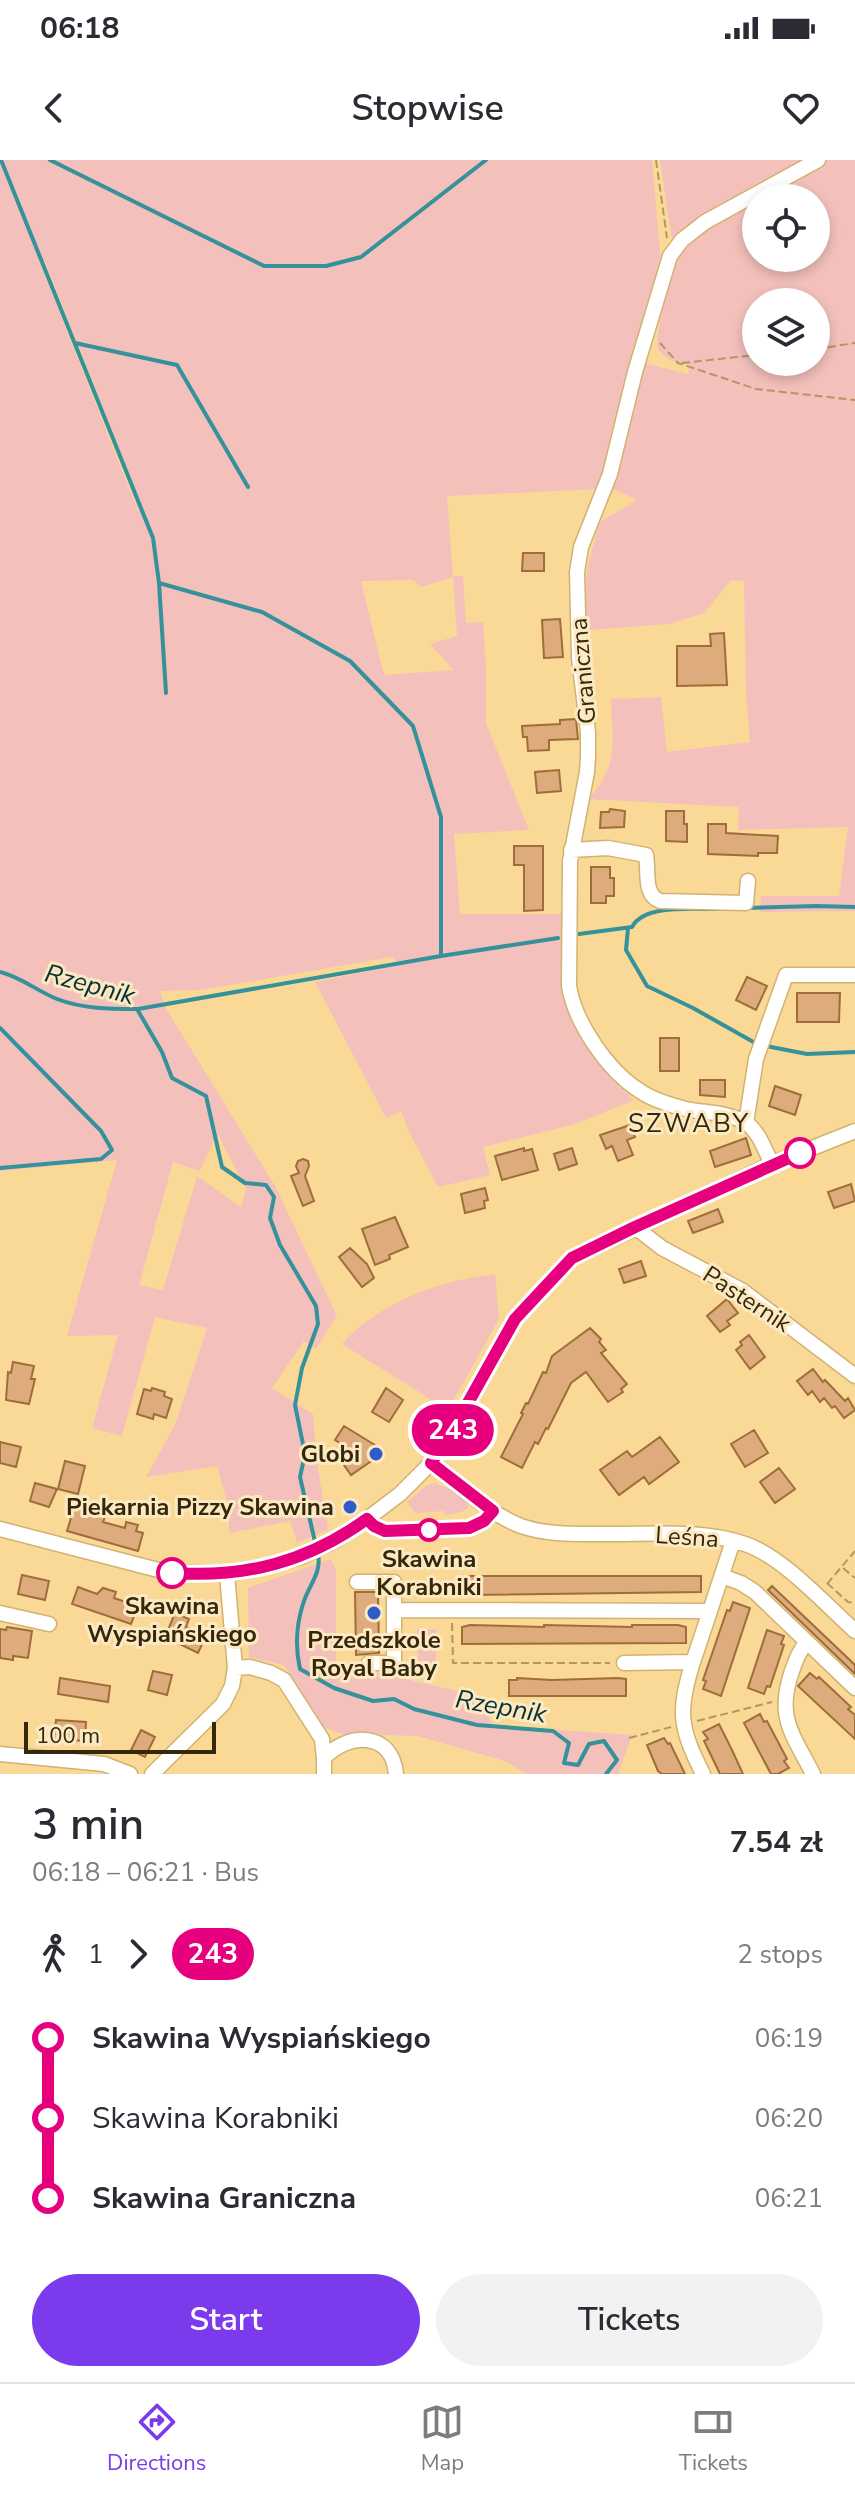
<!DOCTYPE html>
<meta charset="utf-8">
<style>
body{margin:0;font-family:"Nunito Sans",sans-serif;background:#f2f2f3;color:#2b2b33;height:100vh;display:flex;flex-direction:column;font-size:30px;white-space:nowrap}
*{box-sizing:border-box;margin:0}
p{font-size:26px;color:#7c7c81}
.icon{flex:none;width:44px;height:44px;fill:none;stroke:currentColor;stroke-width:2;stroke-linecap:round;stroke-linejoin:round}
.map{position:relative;height:1614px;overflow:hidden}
.panel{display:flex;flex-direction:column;background:#fff;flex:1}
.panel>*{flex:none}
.badge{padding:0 16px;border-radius:26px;font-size:28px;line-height:52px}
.controls{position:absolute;left:742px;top:24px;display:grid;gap:16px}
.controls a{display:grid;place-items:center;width:88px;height:88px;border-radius:50%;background:#fff;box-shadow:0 4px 12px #0003;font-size:40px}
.scale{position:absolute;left:24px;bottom:20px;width:192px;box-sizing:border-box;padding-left:8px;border:4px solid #34280c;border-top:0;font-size:22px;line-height:28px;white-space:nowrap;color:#34280c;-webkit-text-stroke:6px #fce8c1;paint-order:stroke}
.map>.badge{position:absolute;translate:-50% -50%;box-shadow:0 0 0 4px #fff}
.legs{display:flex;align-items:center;gap:12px;height:88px;padding:0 32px;font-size:26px}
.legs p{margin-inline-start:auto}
.summary{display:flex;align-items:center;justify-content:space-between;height:136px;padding:0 32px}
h1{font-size:44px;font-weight:600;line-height:60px}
.action{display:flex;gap:16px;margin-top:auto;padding:16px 32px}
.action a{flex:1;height:92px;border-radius:48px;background:#7c3aed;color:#fff;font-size:32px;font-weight:600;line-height:92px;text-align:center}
.action a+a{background:#f2f2f3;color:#2b2b33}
ul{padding:0 32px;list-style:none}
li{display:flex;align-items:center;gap:28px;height:80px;font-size:30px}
li i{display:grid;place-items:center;width:12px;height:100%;margin:0 10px;background:currentColor}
li i::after{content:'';width:20px;height:20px;margin:-10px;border:6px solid;border-radius:50%;background:#fff}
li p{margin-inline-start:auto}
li:first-child i{background:linear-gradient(#0000 50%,currentColor 0)}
li:last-child i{background:linear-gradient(currentColor 50%,#0000 0)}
.status{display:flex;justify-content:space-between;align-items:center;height:56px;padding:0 40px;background:#fff;direction:ltr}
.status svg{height:22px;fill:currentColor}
header{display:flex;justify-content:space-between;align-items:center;height:104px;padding:0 32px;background:#fff;font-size:36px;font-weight:600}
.tabs{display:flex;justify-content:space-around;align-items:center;height:112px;border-top:2px solid #e1e1e2;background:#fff;font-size:22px;color:#7c7c81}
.tabs a{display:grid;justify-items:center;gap:4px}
.tabs .current{color:#7c3aed}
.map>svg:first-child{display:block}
.green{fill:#f3c0bb;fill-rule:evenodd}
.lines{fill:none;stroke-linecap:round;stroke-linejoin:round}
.stream{stroke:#35919a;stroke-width:4}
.building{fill:#ddab7c;stroke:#9f6d3a;stroke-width:2}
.minor-casing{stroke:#d2b270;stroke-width:17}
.path{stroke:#b19863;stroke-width:2;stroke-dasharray:8 4;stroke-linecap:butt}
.minor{stroke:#fff;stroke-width:14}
.line-1-casing{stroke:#fff;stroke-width:18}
.line-1{stroke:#e6007e;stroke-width:12}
.stop-1-dot{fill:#fff;stroke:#e6007e;stroke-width:4}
.poi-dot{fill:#2f5ccb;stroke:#fce8c1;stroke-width:3}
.labels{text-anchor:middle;stroke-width:6;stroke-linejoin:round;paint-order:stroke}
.street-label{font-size:24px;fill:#34280c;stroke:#fce8c1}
.poi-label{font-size:24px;font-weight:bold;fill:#34280c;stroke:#fce8c1;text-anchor:end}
.stop-label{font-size:24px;font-weight:bold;fill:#34280c;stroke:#fce8c1}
.water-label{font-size:26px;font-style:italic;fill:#053236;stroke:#fce8c1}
.neighbourhood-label{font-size:26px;letter-spacing:2px;fill:#34280c;stroke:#fce8c1}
</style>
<div class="status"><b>06:18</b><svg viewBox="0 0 49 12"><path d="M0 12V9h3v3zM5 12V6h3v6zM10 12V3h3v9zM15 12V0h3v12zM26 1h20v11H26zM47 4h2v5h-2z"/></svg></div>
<header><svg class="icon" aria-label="back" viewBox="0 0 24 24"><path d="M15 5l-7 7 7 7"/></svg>Stopwise<svg class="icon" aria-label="heart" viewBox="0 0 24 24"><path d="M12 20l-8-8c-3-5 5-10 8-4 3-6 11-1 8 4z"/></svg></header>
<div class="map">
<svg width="855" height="1614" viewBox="0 0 855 1614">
<rect width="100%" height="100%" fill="#fad996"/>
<!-- green -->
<path class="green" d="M0 0H652L661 104 598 329 447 336 453 416H463L466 463 483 462 486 509V563L529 670 454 674 460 754H564L583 875 619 927 634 940 575 964 483 987 490 1015 438 1027 410 974 401 951 386 958 315 822 400 805 392 797 200 830 160 831 164 845 275 1026 337 1156 316 1189 304 1181 272 1228 313 1254 317 1302 328 1370 297 1383 290 1361 229 1373V1349L217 1306 146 1317 175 1265 207 1168 155 1157 122 1276 92 1268 118 1175 67 1176 117 1000 0 1011ZM39 100 45 101 120 290 140 356ZM453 417 457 476 430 484 454 510 384 515 361 421 413 420 422 427ZM217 973 246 1029 241 1047 197 1016 163 1130 139 1125 173 1002 200 1011Z
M660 0H808L714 47 672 80Z
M827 0H855V751L760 752 761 736H839L848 667 738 670 739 647 588 639C620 604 612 583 611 539L661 537 667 592 750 582 746 534 744 421 731 420 704 453 669 464 587 470C579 432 589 399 600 362L637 340 611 328 644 203 688 214 689 205C678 203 664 200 658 188 654 178 671 106 677 97 697 69 726 54 756 38V98H816V38H757ZM756 142H816V202H756Z
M495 1114 499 1159 448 1250 342 1184C367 1155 408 1134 445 1124 461 1119 478 1117 495 1114Z
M433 1323 452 1329 466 1339 468 1348 461 1352 445 1355 444 1351 415 1353 407 1342 426 1326Z
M331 1399 336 1411V1503L484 1537 492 1565 632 1575 618 1614H526L505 1601 418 1576 342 1574 322 1567 284 1505 249 1497 248 1428Z
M417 1469H436V1513H418Z"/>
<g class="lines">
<!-- stream -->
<path class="stream" d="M1 0 153 378 159 423 166 533
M50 0 264 106H326L361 97 486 0
M75 183 177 205 248 327
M159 423 262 452 350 501 413 566 441 657V796
M745 748 816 746 855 747
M628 768 626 790 647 826 693 848 757 884
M579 774 632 767C645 743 696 750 721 749
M0 812C21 817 37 831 57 839 83 849 110 849 137 849L162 892 172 918 206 936 222 1007 245 1023 266 1025 274 1037 270 1058 280 1085 316 1146 318 1164 302 1208 295 1245 305 1294 300 1317 316 1386
M138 849 441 796 558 778
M0 868 101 971 112 990 101 999 0 1008
M766 886 807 894 855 892
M318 1395C322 1413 308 1426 303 1444 296 1466 295 1487 300 1509L334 1528 373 1541 394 1539 414 1549 477 1565 553 1571 569 1583 564 1603 578 1605 589 1584 604 1581 617 1600 606 1614"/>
</g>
<!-- building -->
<path class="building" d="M523 393H544V411H522Z
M560 459 563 497 544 498 542 460Z
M724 473 727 525 677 526V486H711L710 474Z
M576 559 578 579 549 580V590L528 591 527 577H523L522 566 560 564V560Z
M559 610 561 631 537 633 535 612Z
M610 649 625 651 624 667 600 668 601 652H609Z
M666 651H684V664H687V682L666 681Z
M708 664H726V673L778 676 777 693H758V696L708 694Z
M514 686H543V750L524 751V705H514Z
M591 707H610V718H614V736H606V743H591Z
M747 817 767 826 756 850 736 840Z
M797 833H840L839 862H797Z
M660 878H679V911H660Z
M700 920H725V937L700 935Z
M775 926 801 935 795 955 769 946Z
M630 965 635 977 627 980 633 995 618 1001 612 986 606 989 600 975Z
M746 978 751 995 715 1007 710 991Z
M524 988V991L532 989 538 1010 502 1020 495 996Z
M572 988 577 1004 559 1010 554 994Z
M303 999 308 1001 309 1006 305 1016 314 1041 303 1046 291 1016 299 1013 296 1006 298 1001Z
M851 1024 855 1041 834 1048 828 1032Z
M485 1028 488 1040 484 1041 485 1048 465 1053 461 1034Z
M718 1049 723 1062 693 1073 688 1061Z
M395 1057 408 1087 389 1095 390 1099 375 1105 362 1069Z
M350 1088 367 1104 374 1118 362 1127 339 1097Z
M641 1101 646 1116 624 1123 619 1109Z
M727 1139 738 1153 727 1161 730 1165 720 1172 707 1156Z
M590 1168 601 1179 599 1182 606 1190 601 1193 627 1224 621 1229 623 1232 608 1242 586 1212 571 1223 548 1269 546 1268 538 1284 535 1282 522 1308 501 1297 523 1254 521 1253 526 1243 528 1244 543 1212 546 1213 552 1196Z
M749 1175 765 1197 750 1209 736 1190 742 1185 740 1182Z
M13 1202 34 1206 31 1219H35L29 1244 6 1240 8 1212 11 1213Z
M813 1209 823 1222 825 1220 845 1241 848 1238 855 1250 844 1258 835 1246 832 1248 824 1238 820 1242 812 1231 808 1235 797 1221Z
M152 1228 165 1232 164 1236 172 1239 166 1258 154 1254 153 1259 137 1254 144 1229 151 1231Z
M386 1228 403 1240 389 1262 372 1252Z
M344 1266 383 1290 375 1302 373 1300 351 1315 339 1298 351 1290 335 1280Z
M754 1270 768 1293 745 1307 731 1284Z
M660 1277 679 1302 649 1324 644 1317 619 1335 600 1310 627 1291 632 1297Z
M0 1282 21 1287 16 1307 0 1303Z
M65 1301 85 1306 78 1334 58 1329Z
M779 1308 795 1329 775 1343 760 1322Z
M35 1323 57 1329 49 1347 30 1341Z
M74 1348 105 1357 103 1362 125 1368 126 1362 138 1365 136 1371 143 1373 138 1391 67 1371Z
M22 1415 49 1421 45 1440 18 1434Z
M462 1416H701V1432L468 1435 462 1433Z
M772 1426 855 1505V1514L768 1430Z
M78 1427 97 1434 103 1428 116 1432 114 1438 138 1446 131 1464 72 1444Z
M355 1432H378L379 1493 356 1495Z
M733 1442 750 1448 721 1536 703 1529 706 1521 703 1520 727 1450 730 1451Z
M175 1453 189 1459 186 1467 206 1476 198 1493 165 1477Z
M470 1465 544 1467V1465L632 1467V1465H678L686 1467V1483L462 1484V1467Z
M7 1467 32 1471 28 1498 13 1496V1500L0 1498V1469L6 1470Z
M767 1470 784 1476 781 1484 784 1485 770 1527 767 1526 764 1534 748 1528Z
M153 1511 172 1515 167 1535 148 1530Z
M810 1513 817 1519 819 1517 851 1547 848 1549 855 1555V1579L798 1526Z
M60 1518 110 1526 108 1542 58 1534Z
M517 1518 552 1520 618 1518 626 1519V1536H509V1520H517Z
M760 1554 764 1562 767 1561 787 1599 784 1601 789 1608 778 1614H771L744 1563Z
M56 1560 86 1562 85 1581 54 1579Z
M719 1564 732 1590 743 1614H720L707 1587 704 1581 708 1579 703 1572Z
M141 1570 155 1577 145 1597 131 1590Z
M664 1578 668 1584 670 1583 685 1614H662L658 1611 647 1585Z"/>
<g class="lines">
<defs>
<path id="minor" d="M571 690 608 688 646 695C649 711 643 735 660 741L746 743 748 721
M746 963 756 899 786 815H855
M772 1004C765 991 759 971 746 963 729 952 704 953 686 949 670 945 653 940 640 931 608 911 575 863 569 826L570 701 587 612 588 596V572L579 498 577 412 581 387 610 314 635 212 670 96 682 80 705 62 818 0
M635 1067 662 1088 743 1131 855 1216
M431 1303C459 1324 487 1353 521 1366 544 1374 569 1374 593 1374 643 1375 698 1368 745 1384 782 1396 825 1444 855 1471
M367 1359 374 1366 385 1371 469 1368 484 1361 493 1351
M0 1369 166 1412 227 1414 254 1409 301 1397 336 1380 367 1359 400 1334 431 1303 450 1275 515 1159 572 1098 772 1004 855 971
M722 1416 741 1423 755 1432 855 1528
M357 1422H394V1503H369
M394 1450 710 1451 733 1381
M0 1453 49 1464
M807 1482C799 1491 796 1500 792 1511 776 1557 792 1573 813 1614
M693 1502C677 1552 680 1568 703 1614
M624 1503 693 1502 710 1451
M235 1508 250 1507 271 1513 284 1520 322 1579 324 1598
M0 1594 104 1604 130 1614
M152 1614 223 1544 232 1526 235 1508 227 1414
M324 1614V1598C348 1572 392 1571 396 1614"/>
</defs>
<!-- minor casing -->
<use href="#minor" class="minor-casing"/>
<!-- path -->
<path class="path" d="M656 0 667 78
M660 183 678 203 756 229 855 240
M816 189 855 183
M682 203 756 195
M843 1408 855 1418
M827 1423 848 1442 855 1443
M827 1424 855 1391
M452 1463 453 1503H610
M697 1561 772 1542
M629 1578 671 1567"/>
<!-- minor -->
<use href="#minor" class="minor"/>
</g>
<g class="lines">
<defs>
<path id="line-1" d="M172 1413C246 1418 307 1402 367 1359L374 1366 385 1371 469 1368 484 1361 493 1351 431 1303 450 1275 515 1159 572 1098 635 1067 800 993"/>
</defs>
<!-- line-1 casing -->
<use href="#line-1" class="line-1-casing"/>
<!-- line-1 -->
<use href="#line-1" class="line-1"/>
</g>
<!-- markers -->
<g class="stop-1-dot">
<circle cx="800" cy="993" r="14"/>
<circle cx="429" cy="1370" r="10"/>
<circle cx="172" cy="1413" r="14"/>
</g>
<g class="poi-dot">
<circle cx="376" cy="1294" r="8"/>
<circle cx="350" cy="1347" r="8"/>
<circle cx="374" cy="1453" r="8"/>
</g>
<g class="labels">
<!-- street labels -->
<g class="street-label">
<text transform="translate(583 511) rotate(-95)" y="8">Graniczna</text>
<text transform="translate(747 1139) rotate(33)" y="8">Pasternik</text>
<text transform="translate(687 1377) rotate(4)" y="8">Leśna</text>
</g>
<!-- poi labels -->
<g class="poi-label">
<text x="360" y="1302">Globi</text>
<text x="334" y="1355">Piekarnia Pizzy Skawina</text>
<text x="374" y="1488" text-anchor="middle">Przedszkole<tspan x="374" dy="28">Royal Baby</tspan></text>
</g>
<!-- stop labels -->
<g class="stop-label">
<text x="429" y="1407">Skawina<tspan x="429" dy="28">Korabniki</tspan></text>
<text x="172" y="1454">Skawina<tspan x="172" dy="28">Wyspiańskiego</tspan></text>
</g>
<!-- water labels -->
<g class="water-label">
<text transform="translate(90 824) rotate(15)" y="9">Rzepnik</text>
<text transform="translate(501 1546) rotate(10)" y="9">Rzepnik</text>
</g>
<!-- neighbourhood labels -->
<g class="neighbourhood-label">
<text x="689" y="972">SZWABY</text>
</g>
</g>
</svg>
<div class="controls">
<a><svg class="icon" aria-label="locate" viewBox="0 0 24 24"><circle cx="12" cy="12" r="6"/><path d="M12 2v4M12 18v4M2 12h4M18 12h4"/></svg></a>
<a><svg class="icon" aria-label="layers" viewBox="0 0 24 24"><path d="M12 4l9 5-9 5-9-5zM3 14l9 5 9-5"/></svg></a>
</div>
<div class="scale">100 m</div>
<b class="badge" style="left:453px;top:1270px;background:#e6007e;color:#fff">243</b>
</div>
<section class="panel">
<div class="summary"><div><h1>3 min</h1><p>06:18 – 06:21 · Bus</p></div><b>7.54 zł</b></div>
<div class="legs"><svg class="icon" aria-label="walk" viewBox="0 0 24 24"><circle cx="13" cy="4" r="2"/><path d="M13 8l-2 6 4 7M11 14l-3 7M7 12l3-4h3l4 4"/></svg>1<svg class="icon" aria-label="forward" viewBox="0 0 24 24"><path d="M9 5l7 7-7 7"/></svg><b class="badge" style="background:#e6007e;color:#fff">243</b><p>2 stops</p></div>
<ul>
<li><i style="color:#e6007e"></i><b>Skawina Wyspiańskiego</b><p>06:19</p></li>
<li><i style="color:#e6007e"></i><span>Skawina Korabniki</span><p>06:20</p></li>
<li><i style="color:#e6007e"></i><b>Skawina Graniczna</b><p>06:21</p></li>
</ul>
<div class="action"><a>Start</a><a>Tickets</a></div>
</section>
<nav class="tabs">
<a class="current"><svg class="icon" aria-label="directions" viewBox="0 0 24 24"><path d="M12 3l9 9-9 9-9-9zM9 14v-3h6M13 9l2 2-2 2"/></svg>Directions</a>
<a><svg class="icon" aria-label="map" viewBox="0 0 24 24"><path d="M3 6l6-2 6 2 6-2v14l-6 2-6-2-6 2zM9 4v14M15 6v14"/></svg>Map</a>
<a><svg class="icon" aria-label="tickets" viewBox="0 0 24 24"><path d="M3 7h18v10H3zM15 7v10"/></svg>Tickets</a>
</nav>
